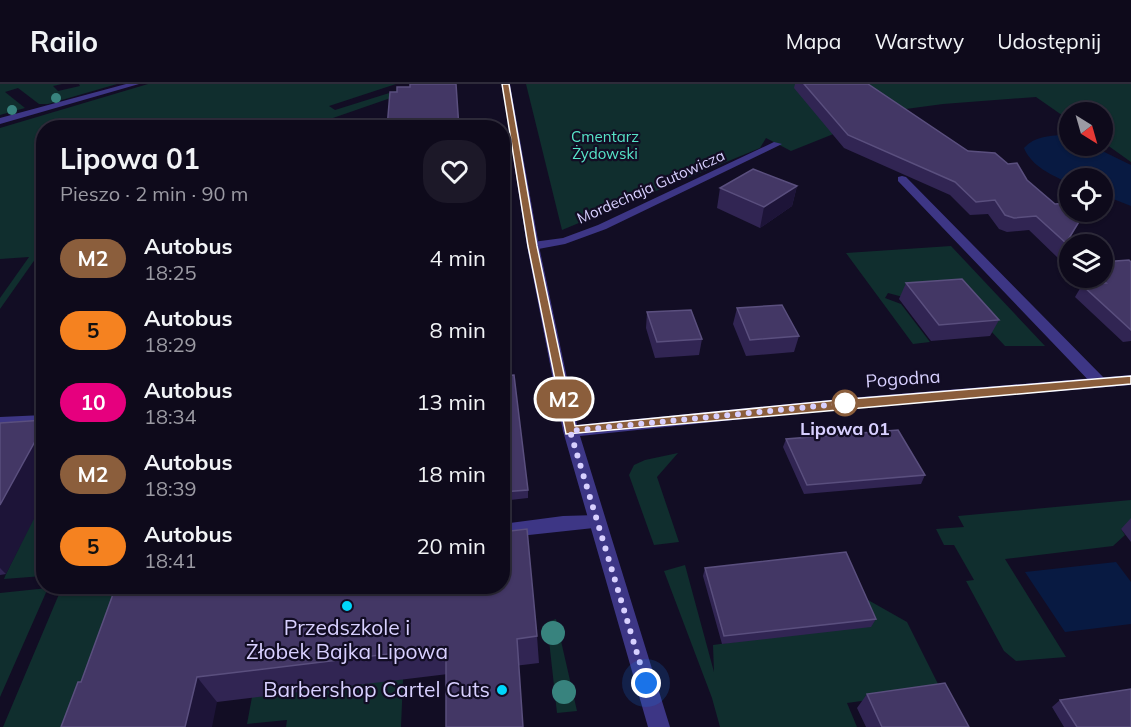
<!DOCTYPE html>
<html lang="pl">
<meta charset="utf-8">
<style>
body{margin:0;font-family:Mulish,sans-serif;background:#1c1828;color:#f1f3f6;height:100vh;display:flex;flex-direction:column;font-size:22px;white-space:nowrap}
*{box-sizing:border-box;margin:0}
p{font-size:20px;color:#9b9aa3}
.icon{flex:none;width:33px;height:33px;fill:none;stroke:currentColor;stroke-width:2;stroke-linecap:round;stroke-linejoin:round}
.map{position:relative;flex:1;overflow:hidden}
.side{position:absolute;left:36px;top:36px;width:474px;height:474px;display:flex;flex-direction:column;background:#0e0a1b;border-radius:24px;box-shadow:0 2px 4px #0004,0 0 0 2px #2e2b3a}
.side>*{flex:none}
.badge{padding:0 12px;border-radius:20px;font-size:21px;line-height:39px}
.needle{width:39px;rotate:143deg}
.controls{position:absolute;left:1059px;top:18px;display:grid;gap:12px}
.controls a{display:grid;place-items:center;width:54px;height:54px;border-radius:50%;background:#0e0a1b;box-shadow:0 2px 4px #0004,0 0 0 2px #2e2b3a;font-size:30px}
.you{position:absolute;width:30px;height:30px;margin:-15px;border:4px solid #fff;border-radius:50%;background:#1a73e8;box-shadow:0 0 0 9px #1a73e833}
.map>.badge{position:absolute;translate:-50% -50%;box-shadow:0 0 0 3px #fff}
.round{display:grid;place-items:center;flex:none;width:63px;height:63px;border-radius:24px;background:#1c1828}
.headline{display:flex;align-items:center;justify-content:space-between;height:102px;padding:0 24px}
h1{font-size:28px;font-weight:700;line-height:45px}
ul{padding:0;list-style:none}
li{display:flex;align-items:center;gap:18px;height:72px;padding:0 24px}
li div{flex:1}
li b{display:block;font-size:22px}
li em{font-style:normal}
li .badge{min-width:66px;font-weight:700;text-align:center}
header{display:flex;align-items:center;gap:36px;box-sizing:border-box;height:84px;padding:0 30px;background:#0e0a1b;border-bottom:2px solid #2e2b3a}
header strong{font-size:28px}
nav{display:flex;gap:33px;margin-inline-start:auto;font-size:21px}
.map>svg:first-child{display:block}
.green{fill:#102e2e}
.water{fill:#081a42}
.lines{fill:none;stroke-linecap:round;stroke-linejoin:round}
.lane{fill:#3d3685;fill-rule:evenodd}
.street{fill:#3d3685;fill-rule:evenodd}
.tree{fill:#38837e}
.wall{fill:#312553}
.shaded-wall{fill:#1d1438}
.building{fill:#433765;stroke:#5a4f7e;stroke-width:1.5}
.line{fill:#8b5e3c;stroke:#fff;stroke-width:1.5}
.walk{stroke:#d8d0ff;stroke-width:6;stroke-dasharray:0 10.8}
.stop-dot{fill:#fff;stroke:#8b5e3c;stroke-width:3}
.poi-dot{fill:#00d6fb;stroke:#120d24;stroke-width:2}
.labels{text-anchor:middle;stroke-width:4.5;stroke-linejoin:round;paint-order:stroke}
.far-park-label{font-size:15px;fill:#57e4c8;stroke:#120d24}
.far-street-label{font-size:15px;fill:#d8d0ff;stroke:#120d24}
.street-label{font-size:18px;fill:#d8d0ff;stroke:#120d24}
.stop-label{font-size:18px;font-weight:bold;fill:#d8d0ff;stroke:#120d24}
.near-poi-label{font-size:21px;fill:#d8d0ff;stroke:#120d24}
</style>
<header>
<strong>Railo</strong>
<nav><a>Mapa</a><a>Warstwy</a><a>Udostępnij</a></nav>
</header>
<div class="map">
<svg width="1131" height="643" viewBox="0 0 1131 643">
<rect width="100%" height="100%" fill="#120d24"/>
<!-- green -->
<path class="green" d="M0 0H62L53 2 58 7 80 2 79 0H117L48 20H39L18 4 5 8 25 24 0 31Z
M148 0H396L329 22 335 26 418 0H431L307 43 44 44 43 164 0 225V214L29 173 0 175V44Z
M526 0H1131V78L1103 58 1102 28H1070L1069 36 1036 13 943 20 891 27 791 67 766 54 760 64 562 146Z
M951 162 1045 262H1005L956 210 903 213 888 209 885 214 901 220 930 258 913 260 846 169Z
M678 369 657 393 679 458 654 461 629 391 634 381 645 376Z
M43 415V492L4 495 6 490Z
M1131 416V444L1121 445 1125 451 1113 462 1005 475 1066 573 1016 577 1004 567 966 497 974 496 954 461H944L936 445 964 443 958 432Z
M685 481 714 588 713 561 873 539 861 512 907 538 941 606 847 619 857 643H720L712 614 664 487Z
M62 503H129L79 643H3Z
M48 504 0 613V509Z
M556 535 577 627 557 629 547 538Z
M403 595 401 643H286L287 636 247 640 252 613Z"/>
<!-- water -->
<path class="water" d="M1063 51 1069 53 1070 62H1092L1131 81V122L1103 111 1102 94H1070L1069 99C1052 91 1032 83 1024 64 1035 52 1048 52 1063 51Z
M1116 478 1131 498V540L1065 548 1025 488Z"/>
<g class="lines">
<!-- lane -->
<path class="lane" d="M774 58 782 60 606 145 565 160 533 166 527 162 533 158 563 154 598 141Z
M902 92 906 93 1104 294 1106 298 1104 302H1094L898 97V93Z
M44 331V342L0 345V333Z
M597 431 603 433 606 438 603 443 502 454V440L563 432Z"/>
<!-- street -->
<path class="street" d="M126 0H139L0 40V34Z
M502 0H510L539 162 577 341 849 314 1131 291V301L849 324 580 352 670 643H648L563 347 527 162Z"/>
</g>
<!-- trees -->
<g class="tree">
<circle cx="56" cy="14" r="5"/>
<circle cx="12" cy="26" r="5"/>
<circle cx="553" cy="549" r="12"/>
<circle cx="564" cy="608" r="12"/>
</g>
<!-- wall -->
<path class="wall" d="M795 0H868L968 67 1055 120 1085 128 1058 174 1029 146 1007 148 999 145 988 130 970 131 950 111 844 64 794 4Z
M797 102 792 122 760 144 717 124 720 104Z
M1131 178V257L1123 258 1075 213 1082 201H1088L1080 194H1102Z
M906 199 999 236 990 252 931 257 899 215Z
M737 224 799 252 794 268 746 272 733 240Z
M647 228 702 255 699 271 655 274 646 244Z
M502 292 528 406V414L502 417Z
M0 339 6 490 0 491Z
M786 355 925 391 921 400 804 410 783 363Z
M1131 434V458L1121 445Z
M705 484 876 535 871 543 722 560 703 492Z
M537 552 539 579 217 618 81 598Z
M867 610 969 643H866L857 624Z
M1060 616 1131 643H1064L1052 623Z"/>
<!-- shaded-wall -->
<path class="shaded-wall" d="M797 102 792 122 760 144 764 123Z
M44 341V415L6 490 0 484V421Z
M197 593 217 618 212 643H185Z"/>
<!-- building -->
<path class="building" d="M410 0H456L459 44H387L390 8H397V3H410Z
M804 0H868L968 67 995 69 1008 80 1017 79 1027 96 1055 120 1070 119V128H1085L1066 159 1036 132 1014 134 1005 131 995 116 976 118 955 98 848 51Z
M753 85 797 102 764 123 720 104Z
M1129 176 1131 178V246L1082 201 1106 199 1099 194H1102V178Z
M962 195 999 236 939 241 906 199Z
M782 221 799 252 750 256 737 224Z
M691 226 702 255 657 258 647 228Z
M514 291 528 406 502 408V292Z
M44 336V341L0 421V339Z
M898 346 925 391 807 401 786 355Z
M527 445 537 552 517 555 523 643H446V563L197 593 185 643H61L78 598H81L116 502H502V448Z
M846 468 876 535 724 552 705 484Z
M945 599 969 643H882L867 610Z
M1131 605V643H1077L1060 616Z"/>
<!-- line -->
<path class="line" d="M502 0H509L537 162 575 342 849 315 1131 292V300L566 350 528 162Z"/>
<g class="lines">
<!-- walk -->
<path class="walk" d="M646 599 570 347 849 319H845"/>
</g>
<!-- markers -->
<circle class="stop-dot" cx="845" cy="319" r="12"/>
<g class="poi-dot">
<circle cx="347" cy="522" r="6"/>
<circle cx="502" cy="606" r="6"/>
</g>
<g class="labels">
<!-- far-park labels -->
<g class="far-park-label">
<text x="605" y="58">Cmentarz<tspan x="605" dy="17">Żydowski</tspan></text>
</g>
<!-- far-street labels -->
<g class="far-street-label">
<text transform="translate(651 103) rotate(-24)" y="5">Mordechaja Gutowicza</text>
</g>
<!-- street labels -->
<g class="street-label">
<text transform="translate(903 295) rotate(-4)" y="6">Pogodna</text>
</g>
<!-- stop labels -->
<g class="stop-label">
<text x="845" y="351">Lipowa 01</text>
</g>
<!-- near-poi labels -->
<g class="near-poi-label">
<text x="347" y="551">Przedszkole i<tspan x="347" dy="24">Żłobek Bajka Lipowa</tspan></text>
<text x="490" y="613" text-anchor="end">Barbershop Cartel Cuts</text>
</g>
</g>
</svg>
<div class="controls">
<a><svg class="needle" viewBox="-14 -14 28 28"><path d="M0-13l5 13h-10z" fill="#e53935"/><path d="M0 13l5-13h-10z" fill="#9b9aa3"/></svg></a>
<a><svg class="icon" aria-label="locate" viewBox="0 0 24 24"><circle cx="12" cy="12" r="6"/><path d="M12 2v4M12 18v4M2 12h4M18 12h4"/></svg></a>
<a><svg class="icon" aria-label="layers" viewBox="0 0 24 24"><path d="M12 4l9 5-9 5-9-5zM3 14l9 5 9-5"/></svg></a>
</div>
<div class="you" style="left:646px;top:599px"></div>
<b class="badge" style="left:564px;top:315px;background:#8b5e3c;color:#fff">M2</b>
<section class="side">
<div class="headline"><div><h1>Lipowa 01</h1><p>Pieszo · 2 min · 90 m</p></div><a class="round"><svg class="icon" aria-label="heart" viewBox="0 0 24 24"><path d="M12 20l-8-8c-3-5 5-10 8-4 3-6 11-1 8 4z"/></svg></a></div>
<ul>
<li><span class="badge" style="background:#8b5e3c;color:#fff">M2</span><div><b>Autobus</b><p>18:25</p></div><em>4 min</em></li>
<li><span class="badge" style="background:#f58220;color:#111">5</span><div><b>Autobus</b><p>18:29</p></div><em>8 min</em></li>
<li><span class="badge" style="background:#e6007e;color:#fff">10</span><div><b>Autobus</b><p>18:34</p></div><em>13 min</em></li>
<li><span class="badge" style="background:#8b5e3c;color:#fff">M2</span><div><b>Autobus</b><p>18:39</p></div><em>18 min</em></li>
<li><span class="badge" style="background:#f58220;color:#111">5</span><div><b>Autobus</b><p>18:41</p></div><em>20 min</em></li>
</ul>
</section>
</div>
